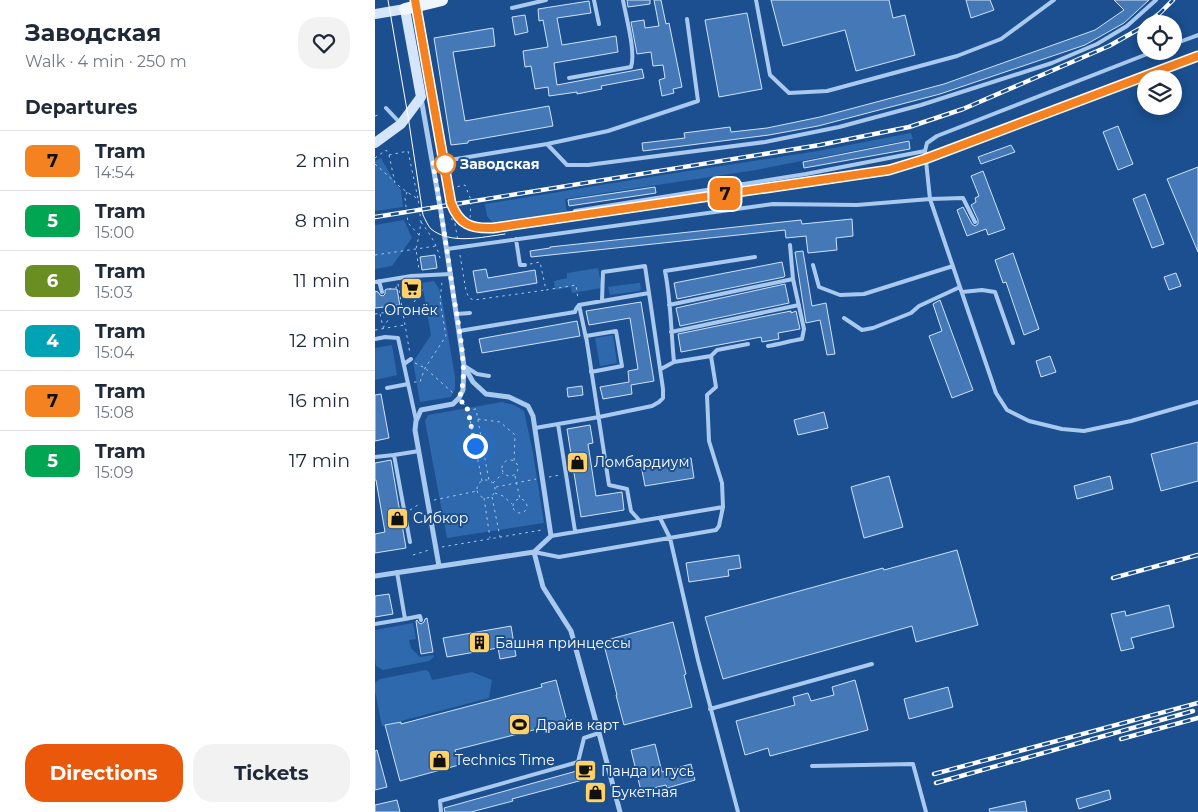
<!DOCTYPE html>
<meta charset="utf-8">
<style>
body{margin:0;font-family:Montserrat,sans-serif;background:#f2f2f3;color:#1f2937;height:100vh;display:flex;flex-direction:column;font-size:19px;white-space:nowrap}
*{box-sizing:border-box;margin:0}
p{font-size:16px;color:#747a83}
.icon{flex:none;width:28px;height:28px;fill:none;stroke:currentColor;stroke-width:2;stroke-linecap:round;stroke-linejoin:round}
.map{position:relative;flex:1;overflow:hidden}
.sheet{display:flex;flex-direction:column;background:#fff;width:375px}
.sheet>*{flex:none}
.badge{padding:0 10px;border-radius:8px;font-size:18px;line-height:32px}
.buttons{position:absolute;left:762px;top:15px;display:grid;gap:10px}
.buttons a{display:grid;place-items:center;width:45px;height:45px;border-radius:50%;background:#fff;box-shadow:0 2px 12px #0003;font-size:25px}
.you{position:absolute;width:25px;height:25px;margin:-12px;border:4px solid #fff;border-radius:50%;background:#1a73e8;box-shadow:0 0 0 8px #1a73e833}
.map>.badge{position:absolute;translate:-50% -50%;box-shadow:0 0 0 2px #fff}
h2{padding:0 25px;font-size:19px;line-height:45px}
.round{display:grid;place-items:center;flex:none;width:52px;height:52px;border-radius:20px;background:#f2f2f3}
.headline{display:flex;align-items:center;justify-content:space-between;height:85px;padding:0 25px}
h1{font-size:24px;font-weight:700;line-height:38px}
.button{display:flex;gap:10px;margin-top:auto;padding:10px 25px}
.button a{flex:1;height:58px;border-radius:20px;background:#ea580c;color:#fff;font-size:20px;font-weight:700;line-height:58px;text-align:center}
.button a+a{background:#f2f2f3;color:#1f2937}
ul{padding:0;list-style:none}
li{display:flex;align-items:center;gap:15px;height:60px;padding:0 25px;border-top:1px solid #e0e1e3}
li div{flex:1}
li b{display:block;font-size:19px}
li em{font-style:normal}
li .badge{min-width:55px;font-weight:700;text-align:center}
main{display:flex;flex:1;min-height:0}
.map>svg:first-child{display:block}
.green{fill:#2e69ad}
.building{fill:#4478b7;stroke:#cfe3fa}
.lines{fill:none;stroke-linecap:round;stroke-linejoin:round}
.path{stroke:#a9c9ee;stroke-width:1;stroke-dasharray:2.5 4;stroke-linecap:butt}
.lane{stroke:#a9c9ee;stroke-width:4}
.street{stroke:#a9c9ee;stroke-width:5}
.secondary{stroke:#d6e6fa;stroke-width:10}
.primary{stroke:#f0f6ff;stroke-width:12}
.tram{stroke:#fff;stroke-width:1}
.rail-casing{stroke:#fff;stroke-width:4.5}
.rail{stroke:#1b4f8f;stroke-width:2.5;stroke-dasharray:8;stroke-linecap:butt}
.line-casing{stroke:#fff;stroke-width:11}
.line{stroke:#f58220;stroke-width:8}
.walk{stroke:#fff;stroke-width:5;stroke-dasharray:0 9}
.stop-dot{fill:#fff;stroke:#f58220;stroke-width:2.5}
.labels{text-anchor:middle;stroke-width:4;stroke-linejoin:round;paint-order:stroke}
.stop-label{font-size:14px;font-weight:bold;fill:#fff;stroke:#1b4f8f;text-anchor:start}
.poi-label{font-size:14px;fill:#fff;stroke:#1b4f8f;text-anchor:start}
</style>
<main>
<section class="sheet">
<div class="headline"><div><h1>Заводская</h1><p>Walk · 4 min · 250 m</p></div><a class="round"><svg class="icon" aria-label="heart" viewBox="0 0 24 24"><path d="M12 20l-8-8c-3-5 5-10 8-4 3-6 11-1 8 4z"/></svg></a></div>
<h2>Departures</h2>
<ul>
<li><span class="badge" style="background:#f58220;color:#111">7</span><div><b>Tram</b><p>14:54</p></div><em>2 min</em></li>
<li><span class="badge" style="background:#00a651;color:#fff">5</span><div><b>Tram</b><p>15:00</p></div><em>8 min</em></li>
<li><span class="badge" style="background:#6b8e23;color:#fff">6</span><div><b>Tram</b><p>15:03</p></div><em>11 min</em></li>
<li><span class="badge" style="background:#00a3b4;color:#fff">4</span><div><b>Tram</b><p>15:04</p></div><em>12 min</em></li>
<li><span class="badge" style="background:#f58220;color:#111">7</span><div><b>Tram</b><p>15:08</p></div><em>16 min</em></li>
<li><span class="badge" style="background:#00a651;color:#fff">5</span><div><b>Tram</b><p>15:09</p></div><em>17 min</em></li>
</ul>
<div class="button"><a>Directions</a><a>Tickets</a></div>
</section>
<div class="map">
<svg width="823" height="812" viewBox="0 0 823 812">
<rect width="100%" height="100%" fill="#1b4f8f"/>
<!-- green -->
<path class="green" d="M536 133 538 139 381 170 190 199 192 212 117 222 112 216 110 204 281 176 443 151Z
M6 158 20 183 26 190 28 207 0 211V161Z
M29 220 37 238 17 266 0 269V225Z
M223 268 227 288 197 293 196 287 180 290 179 281 192 278V273Z
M59 281 64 289 67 300 80 377V389L76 397 45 402 38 362 56 335 47 283Z
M263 283H265L266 289 264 291 235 295 233 287Z
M238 335 242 363 225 366 220 338Z
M17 345 22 375 0 380V348Z
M127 402 139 405 149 411 158 453 169 523 72 538 50 421 53 415Z
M38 623 41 639 34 640 36 648 45 657 58 655 59 657 54 661 8 670 1 666 0 658V630Z
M51 670 54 672 57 680 97 672 117 680 114 698 7 726 0 691V683L5 679Z"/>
<!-- building -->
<path class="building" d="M252 0H275V4L253 7Z
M279 0H286L291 24 294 23 307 87 298 89 299 93 287 96 284 80 290 78 288 65 278 66 276 52 262 54 256 22 269 20 270 28 284 26Z
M396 0H514L518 18 530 15 540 55 481 71 470 30 408 46Z
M591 0H615L619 10 596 18Z
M739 0H774L749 23 710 45 565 94 443 126 394 135 268 151 267 143 310 138 309 133 355 127 356 132 392 128 445 117 569 84 720 30 749 10Z
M214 1 216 13 182 18 187 45 241 36 243 52 179 63 182 85 267 69 269 78 226 86 227 89 202 94V92L174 96 173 87 160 89 156 66 150 67 148 51 173 47 168 20 164 21 163 9Z
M372 13 387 89 344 97 330 20Z
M150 15 153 32 140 35 137 17Z
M118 28 120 46 78 52 90 121 174 106 178 126 93 141V143L76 145 59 38Z
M743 126 758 164 743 170 728 132Z
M534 141 535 149 429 168 428 162Z
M636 145 640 152 606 164 603 157Z
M823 167V252L792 179Z
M608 171 630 229 613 235 611 229 592 236 582 210 588 207 597 224 600 226 603 224V220L596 205 601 202 600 198 604 196 596 176Z
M280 187 281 193 194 206 193 200Z
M770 194 789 244 777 248 758 199Z
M477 219 478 236 461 238 462 250 433 253 431 236 411 238 410 230 156 257 155 251 175 248V247L426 220 427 224Z
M428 251 437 306 451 303 460 354 452 355 445 320 431 323 420 252Z
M638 253 664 329 649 335 631 282 628 283 620 260Z
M60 255 62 268 47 270 45 257Z
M407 262 410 276 409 277 302 299 299 283Z
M111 269 113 278 160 270 162 283 102 293 98 271Z
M801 273 806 286 794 290 789 277Z
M410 284 414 303 305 326 301 308Z
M12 289H22L25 306 21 305 19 306 0 308V291L3 292 5 295 8 296 10 294V290Z
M565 300 598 390 577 398 554 336 567 331 558 304Z
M266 302 279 381 256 385 257 394 228 399 225 387 254 382 253 371 263 369 255 318 214 325 211 311Z
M416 311V313L421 311 425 329 403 333 404 339 387 342 386 337 306 352 303 334Z
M202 321 205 336 107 353 104 339Z
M675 356 681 372 666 377 661 361Z
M207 386 208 395 193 397 192 388Z
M6 394 14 438 0 441V395Z
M449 412 453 428 423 435 419 420Z
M215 425 218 443 213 444 221 496 247 492 249 510 206 517 192 429Z
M823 442V481L786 491 776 454Z
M316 458 319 478 270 486 266 465Z
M16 460 31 548 0 553V534L10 532 1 480H0V463Z
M514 476 528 527 489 538 476 487Z
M735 476 738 489 702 499 699 486Z
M582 550 603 625 541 642 537 626 348 679 330 617 508 568 509 570Z
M364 555 366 568 353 570 354 576 314 582 311 563Z
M14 594 18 614 0 617V596Z
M794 605 799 627 756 638 759 648 746 651 736 614 750 611 751 616Z
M52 618 58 652 46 654 41 621 42 620 44 623 46 624 49 622 50 619Z
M298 622 311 674 309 675 317 707 249 725 241 695H242L228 641Z
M136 626 141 656 125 659 123 648 72 657 68 638Z
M181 680 193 725 179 729 178 725 80 750 84 765 25 781 10 725 26 722V724L167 687 166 684Z
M480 680 493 730 395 756 393 748 370 755 361 721 420 705 418 697 433 693 436 701 459 695 457 687Z
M573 687 578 707 534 719 529 699Z
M280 744 287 772 316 764 320 780 292 788 291 785 266 791 256 750Z
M2 750 12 787 0 790V751Z
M216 767 219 777 137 799 138 801 96 812H70L69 808Z
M734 790 736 799 704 809 701 799Z
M22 800 25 812H0V805Z
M650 801 652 812H615L614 809Z"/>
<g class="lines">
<!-- path -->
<path class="path" d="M0 116 6 114
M14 155 20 183 32 192 43 199 46 222 44 236 41 249 44 270
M0 158 11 150 14 155 33 151 43 199
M0 164 20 182
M70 167 68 176 77 220 80 224 83 241
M71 184 76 188 90 185 96 200 95 219 90 223 80 224
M32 192 30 198 33 223 44 235
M46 222C55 234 61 243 65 258
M0 255 61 246
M85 255 91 291 94 298 99 300 171 290
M155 264 165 262 171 290 201 285 203 299
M23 284 35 354
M14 289 22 287
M39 302 47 291 46 282
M0 314 26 310
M5 314 8 327
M8 328 18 312
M0 330 29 325
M40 363 50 368 78 393
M39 382H45L50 368 71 336 65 301 67 282
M88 403 93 410
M103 419 125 422 140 435 139 462
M127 468a8 8 0 1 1 16 0a8 8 0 1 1-16 0Z
M140 476 145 499
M174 477 185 475
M102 489a9 9 0 1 1 18 0a9 9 0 1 1-18 0Z
M107 481 93 410 101 409 114 481
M118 483 128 473
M121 487 161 479
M120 493 128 496 137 504
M117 497 125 537
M109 498 115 538
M138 506a7 7 0 1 1 14 0a7 7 0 1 1-14 0Z
M59 500 102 491
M35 510 46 503
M67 547 167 530
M38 555 54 550"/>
<!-- lane -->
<path class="lane" d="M219 0 224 24
M381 0 395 75 414 93 452 91 582 56 626 39 679 0
M137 8 171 0
M799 44 823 35
M780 51 562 136 552 143 550 151 555 199 621 393 632 410 654 421 687 429 709 431 756 421 823 402
M194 78 256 67C261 52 251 17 248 0
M11 108 26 124
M172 144 192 165H213L390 142 464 127 546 105 677 63 722 44 752 26 781 0
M57 163 172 144 233 131 323 101 312 19
M200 211 431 174 550 151
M141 239 145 265H150
M415 245 418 279
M72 249 398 204 482 205 555 199 588 198 600 222
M438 265 444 287 465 295 489 294 578 266
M4 281 7 292
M0 282 36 276 76 274
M587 292 607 290 620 292 638 343
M227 300 228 272 270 266 274 293
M204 305 211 338
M294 305 418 279 429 329 427 339C415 341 405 344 393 346
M81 314 95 313
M469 318 487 330 498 328 536 313 544 306 585 287
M84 331 200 312 201 309 204 305 274 293 288 389V398L284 402 277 406 224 417 160 428
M296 332 424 305
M211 336 234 485 252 489 256 511 265 521
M211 336 241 331 247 366 216 372V370
M0 339 10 337 23 338 41 420
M336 356 342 350 373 344
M299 362 336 356 341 387 332 395 334 441 347 483 348 507
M29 364 36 359
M91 367 102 374 114 376
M286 369 299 362C296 332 296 301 290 271L380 257
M12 388 33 384
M183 424 200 531
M0 457 19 455
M285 518 295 538 323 660 363 812
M35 542 19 455 44 451
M159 552 184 557 341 530 344 526 348 507 176 536
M22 572 30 619 45 616 46 620
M0 624 30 619
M335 709 497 664
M437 766 538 764 551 812
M66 812 65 801 203 762 209 738 224 733"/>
<!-- street -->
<path class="street" d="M46 98 66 212 89 366
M159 552 168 587 196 631 224 733 245 812
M0 576 159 552 176 536 158 416 153 406 134 397 111 394 98 382 89 366 88 390 84 398 78 404 46 410 41 421 40 430 64 566"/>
<!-- secondary -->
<path class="secondary" d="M0 14 30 9 46 97 26 124 0 143"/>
<!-- primary -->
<path class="primary" d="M30 9 67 0"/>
<!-- tram -->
<path class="tram" d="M13 0 33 116 48 215C50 219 53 226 56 229 76 245 107 237 130 234
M40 0 76 203C84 224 95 229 117 228L514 170 550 159 823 56"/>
<defs>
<path id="rail" d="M0 217 445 145 534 127 588 109 734 46 764 29 785 13 798 0
M738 578 823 555
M746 739 823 718
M559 774 823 703
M561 783 818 711"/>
</defs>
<!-- rail casing -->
<use href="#rail" class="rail-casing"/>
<!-- rail -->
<use href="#rail" class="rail"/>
</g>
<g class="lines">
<defs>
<path id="line" d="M40 0 76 203C84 224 95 229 118 228L514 170 550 159 823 56"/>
</defs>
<!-- line casing -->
<use href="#line" class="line-casing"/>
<!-- line -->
<use href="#line" class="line"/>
<!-- walk -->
<path class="walk" d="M70 164V167L74 160 58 163C65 206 72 249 78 292 82 319 95 374 84 398L93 410 100 446"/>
</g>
<!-- icons -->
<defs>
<symbol id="supermarket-square" viewBox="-11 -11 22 22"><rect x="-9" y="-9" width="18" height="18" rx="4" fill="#ffd166" stroke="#1b4f8f"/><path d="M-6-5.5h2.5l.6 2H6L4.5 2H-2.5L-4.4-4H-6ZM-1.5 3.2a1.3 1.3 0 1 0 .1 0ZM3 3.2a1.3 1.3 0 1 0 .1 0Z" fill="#111"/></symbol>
<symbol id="shop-square" viewBox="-11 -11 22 22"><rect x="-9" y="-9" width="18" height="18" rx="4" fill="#ffd166" stroke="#1b4f8f"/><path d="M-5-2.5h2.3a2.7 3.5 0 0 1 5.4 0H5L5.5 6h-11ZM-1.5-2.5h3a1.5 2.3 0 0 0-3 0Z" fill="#111"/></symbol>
<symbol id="building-square" viewBox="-11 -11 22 22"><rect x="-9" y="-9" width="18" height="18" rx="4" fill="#ffd166" stroke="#1b4f8f"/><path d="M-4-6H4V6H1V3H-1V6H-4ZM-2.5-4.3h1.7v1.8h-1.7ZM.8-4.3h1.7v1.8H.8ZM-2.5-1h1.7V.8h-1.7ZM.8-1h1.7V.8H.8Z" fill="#111"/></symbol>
<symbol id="stadium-square" viewBox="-11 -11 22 22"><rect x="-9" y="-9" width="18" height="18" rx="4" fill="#ffd166" stroke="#1b4f8f"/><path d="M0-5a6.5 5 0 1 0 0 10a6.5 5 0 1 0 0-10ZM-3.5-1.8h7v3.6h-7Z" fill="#111"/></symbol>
<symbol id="cafe-square" viewBox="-11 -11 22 22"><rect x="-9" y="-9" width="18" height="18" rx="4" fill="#ffd166" stroke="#1b4f8f"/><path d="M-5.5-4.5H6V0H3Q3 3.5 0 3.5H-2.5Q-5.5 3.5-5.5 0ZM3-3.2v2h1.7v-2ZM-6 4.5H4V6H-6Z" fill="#111"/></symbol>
</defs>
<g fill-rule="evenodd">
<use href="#supermarket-square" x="24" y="276" width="25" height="25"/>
<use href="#shop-square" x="190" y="450" width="25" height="25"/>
<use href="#shop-square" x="10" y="506" width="25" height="25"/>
<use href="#building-square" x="92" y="630" width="25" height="25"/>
<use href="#stadium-square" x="132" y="712" width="25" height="25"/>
<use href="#shop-square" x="52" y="748" width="25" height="25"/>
<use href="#cafe-square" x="198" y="758" width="25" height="25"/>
<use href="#shop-square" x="208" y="780" width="25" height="25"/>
</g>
<!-- markers -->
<circle class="stop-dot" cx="70" cy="164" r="10"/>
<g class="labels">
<!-- stop labels -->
<g class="stop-label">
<text x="85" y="169">Заводская</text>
</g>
<!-- poi labels -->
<g class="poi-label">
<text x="36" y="315" text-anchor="middle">Огонёк</text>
<text x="219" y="467">Ломбардиум</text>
<text x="38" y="523">Сибкор</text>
<text x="120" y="648">Башня принцессы</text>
<text x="161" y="730">Драйв карт</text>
<text x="80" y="765">Technics Time</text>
<text x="226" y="776">Панда и гусь</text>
<text x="236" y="797">Букетная</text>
</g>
</g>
</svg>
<div class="buttons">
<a><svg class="icon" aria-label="locate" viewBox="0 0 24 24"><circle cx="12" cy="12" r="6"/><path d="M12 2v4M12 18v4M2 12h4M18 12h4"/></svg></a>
<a><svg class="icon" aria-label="layers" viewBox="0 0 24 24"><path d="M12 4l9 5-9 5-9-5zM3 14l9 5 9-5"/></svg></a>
</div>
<div class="you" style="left:100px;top:446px"></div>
<b class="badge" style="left:350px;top:194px;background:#f58220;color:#111">7</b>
</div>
</main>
